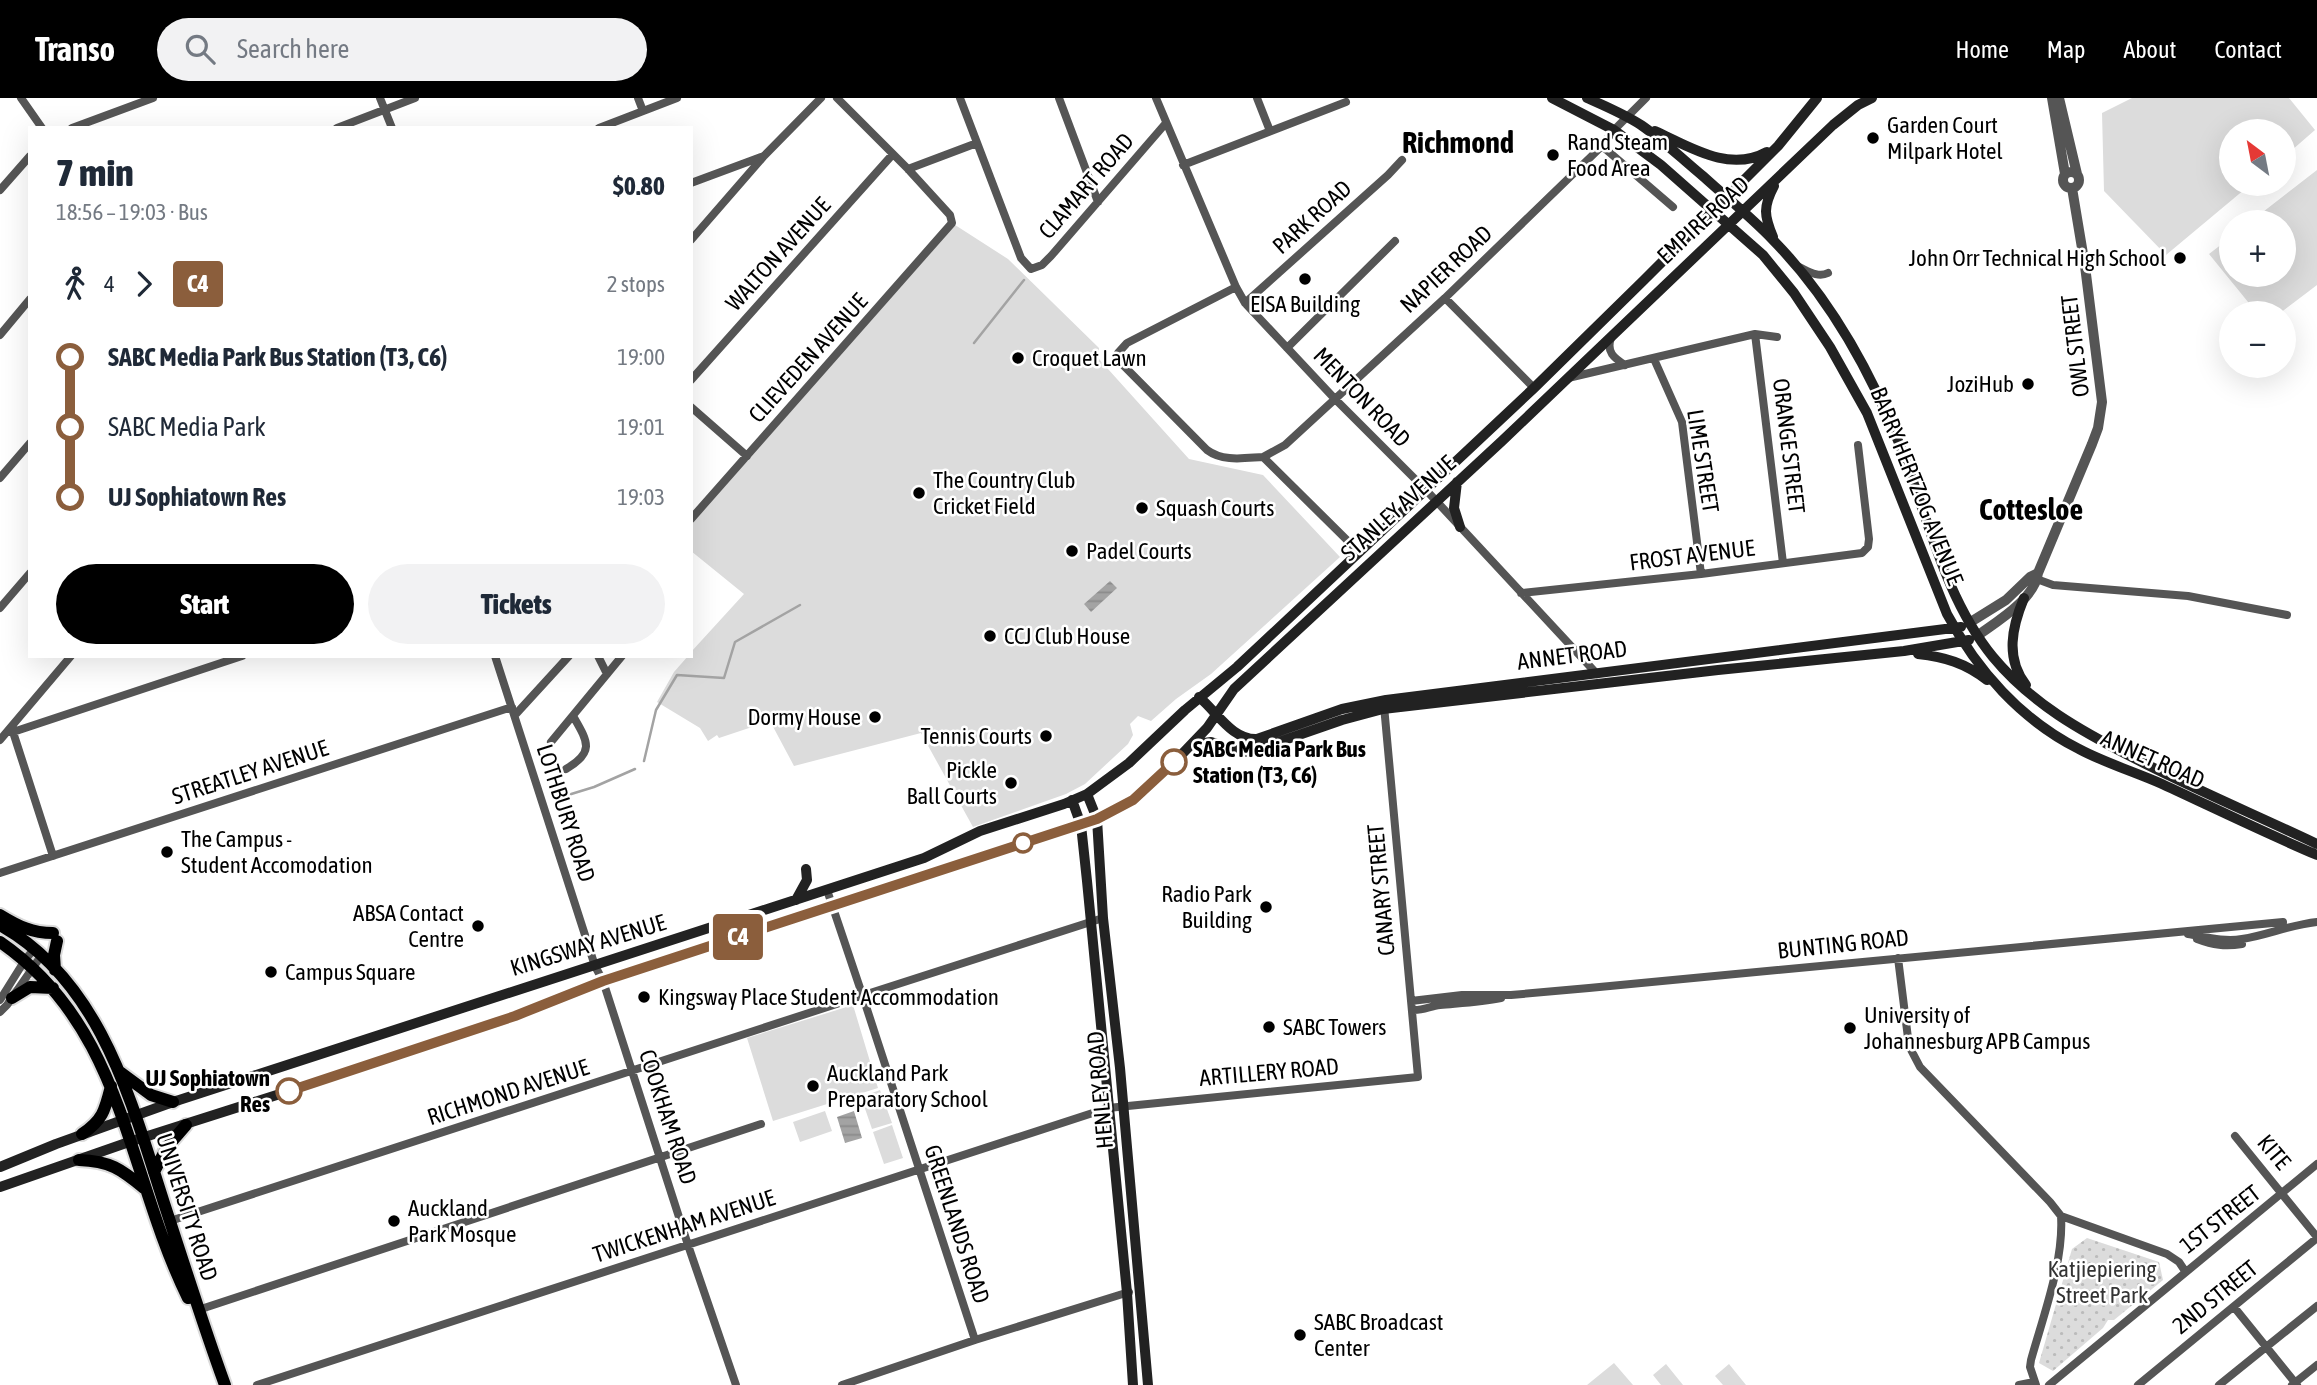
<!DOCTYPE html>
<meta charset="utf-8">
<style>
body{margin:0;font-family:"Asap Condensed",sans-serif;background:#f2f2f3;color:#1f2937;height:100vh;display:flex;flex-direction:column;font-size:26px;white-space:nowrap}
*{box-sizing:border-box;margin:0}
p{font-size:23px;color:#747a83}
.icon{flex:none;width:38px;height:38px;fill:none;stroke:currentColor;stroke-width:2;stroke-linecap:round;stroke-linejoin:round}
.map{position:relative;flex:1;overflow:hidden}
.panel{position:absolute;left:28px;top:28px;width:665px;height:532px;display:flex;flex-direction:column;background:#fff;border-radius:0px;box-shadow:0 7px 28px #0002}
.panel>*{flex:none}
.badge{padding:0 14px;border-radius:5px;font-size:24px;line-height:46px}
.needle{width:46px;rotate:328deg}
.controls{position:absolute;left:2219px;top:21px;display:grid;gap:14px}
.controls a{display:grid;place-items:center;width:77px;height:77px;border-radius:50%;background:#fff;box-shadow:0 7px 28px #0002;font-size:35px}
.map>.badge{position:absolute;translate:-50% -50%;box-shadow:0 0 0 4px #fff}
.legs{display:flex;align-items:center;gap:10px;height:77px;padding:0 28px;font-size:23px}
.legs p{margin-inline-start:auto}
.head{display:flex;align-items:center;justify-content:space-between;height:119px;padding:0 28px}
h1{font-size:38px;font-weight:800;line-height:52px}
.cta{display:flex;gap:14px;margin-top:auto;padding:14px 28px}
.cta a{flex:1;height:80px;border-radius:42px;background:#000;color:#fff;font-size:28px;font-weight:800;line-height:80px;text-align:center}
.cta a+a{background:#f2f2f3;color:#1f2937}
ul{padding:0 28px;list-style:none}
li{display:flex;align-items:center;gap:24px;height:70px;font-size:26px}
li i{display:grid;place-items:center;width:10px;height:100%;margin:0 9px;background:currentColor}
li i::after{content:'';width:18px;height:18px;margin:-9px;border:5px solid;border-radius:50%;background:#fff}
li p{margin-inline-start:auto}
li:first-child i{background:linear-gradient(#0000 50%,currentColor 0)}
li:last-child i{background:linear-gradient(currentColor 50%,#0000 0)}
header{display:flex;align-items:center;gap:42px;box-sizing:border-box;height:98px;padding:0 35px;background:#000;color:#fff}
header strong{font-size:33px}
nav{display:flex;gap:38px;margin-inline-start:auto;font-size:24px}
.search{width:490px;height:63px;background:#f2f2f3;display:flex;align-items:center;gap:18px;box-sizing:border-box;padding:0 24px;border-radius:38px;color:#747a83;font-size:26px}
.map>svg:first-child{display:block}
.park{fill:url(#park-dots)}
.garden{fill:#dcdcdc}
.water{fill:url(#water-rules)}
.lines{fill:none;stroke-linecap:round;stroke-linejoin:round}
.stream{stroke:#a3a3a3;stroke-width:2.5}
.primary-casing{stroke:#dbdbdb;stroke-width:16}
.minor{stroke:#555;stroke-width:8}
.tertiary{stroke:#555;stroke-width:10}
.secondary{stroke:#222;stroke-width:10}
.primary{stroke:#000;stroke-width:12}
.line-1-casing{stroke:#fff;stroke-width:16}
.line-1{stroke:#8b5e3c;stroke-width:10}
.poi-dot{fill:#000;stroke:#fff;stroke-width:2.5}
.stop-1-dot{fill:#fff;stroke:#8b5e3c;stroke-width:3.5}
.labels{text-anchor:middle;stroke-width:5;stroke-linejoin:round;paint-order:stroke}
.poi-label{font-size:23px;fill:#000;stroke:#fff;text-anchor:start}
.street-label{font-size:23px;fill:#000;stroke:#fff}
.stop-label{font-size:23px;font-weight:bold;fill:#000;stroke:#fff;text-anchor:start}
.park-label{font-size:23px;fill:#333;stroke:#fff}
.district-label{font-size:30px;font-weight:bold;fill:#000;stroke:#fff}
</style>
<header>
<strong>Transo</strong>
<div class="search"><svg class="icon" aria-label="search" viewBox="0 0 24 24"><circle cx="10" cy="10" r="6"/><path d="M15 15l6 6"/></svg>Search here</div>
<nav><a>Home</a><a>Map</a><a>About</a><a>Contact</a></nav>
</header>
<div class="map">
<svg width="2317" height="1287" viewBox="0 0 2317 1287">
<defs>
<pattern id="park-dots" width="8" height="8" patternUnits="userSpaceOnUse" patternTransform="scale(1.75)"><rect width="8" height="8" fill="#dcdcdc"/><path d="M2 2h.1M6 6h.1" fill="none" stroke="#bbb" stroke-width="1.8" stroke-linecap="round"/></pattern>
<pattern id="water-rules" width="6" height="5" patternUnits="userSpaceOnUse" patternTransform="scale(1.75)"><rect width="6" height="5" fill="#a3a3a3"/><path d="M0 2.5h6" fill="none" stroke="#8b8b8b"/></pattern>
</defs>
<rect width="100%" height="100%" fill="#fff"/>
<!-- park -->
<path class="park" d="M2087 1140 2159 1164 2163 1182 2114 1222H2108L2103 1230 2053 1273 2039 1265 2072 1151Z"/>
<!-- garden -->
<path class="garden" d="M2132 0H2289L2315 32 2284 59V33H2231V86H2251L2166 157 2104 93 2102 15Z
M2317 72V187L2280 215H2257L2209 156 2231 139V177H2284V124H2250Z
M952 125 1008 161 1099 250V261L1189 361 1263 377 1340 459 1211 576 1176 601 1151 623 1138 618 1130 626 1133 637 1128 646 1085 686 1066 696 973 729 921 635 794 668 770 623 719 640 717 637 708 643 700 630 657 604 674 574 688 558H691V554L744 496 691 453V421Z
M853 907 878 990 773 1023 747 940Z
M880 992 892 1025 872 1031 861 999Z
M825 1013 832 1033 800 1044 793 1024Z
M892 1027 903 1060 884 1066 873 1034Z
M1614 1265 1633 1287H1587Z
M1666 1266 1683 1287H1661L1653 1277Z
M1729 1266 1746 1287H1723L1715 1278Z"/>
<!-- water -->
<path class="water" d="M1110 483 1117 490 1091 514 1084 506Z
M854 1013 862 1040 845 1045 837 1019Z"/>
<g class="lines">
<!-- stream -->
<path class="stream" d="M974 245 1024 182
M644 663 656 612 677 577 724 580 735 544 800 507
M555 701 594 689 635 671"/>
<defs>
<path id="primary" d="M0 817C18 828 32 835 53 835
M0 827C101 883 131 1003 164 1105 184 1166 203 1227 225 1287
M0 844C125 930 126 1074 188 1200
M55 872 54 857 57 843
M12 900 30 889 53 890
M120 974 151 997 173 1004
M82 1036C103 1022 105 1012 111 988
M79 1062C110 1063 121 1071 144 1090
M154 1074 167 1049 186 1027"/>
</defs>
<!-- primary casing -->
<use href="#primary" class="primary-casing"/>
<!-- minor -->
<path class="minor" d="M21 0 42 30
M380 0 392 30
M638 0 643 13
M960 0 1021 160 1031 171 1042 167 1051 158 1166 25
M1059 0 1098 104
M1156 0 1236 189 1245 205 1334 300 1426 392 1597 576
M1257 0 1270 33
M72 30 153 0
M337 30 415 0
M599 30 677 0
M1602 48 1673 109
M1183 67 1346 4
M908 71 977 45
M691 85 761 59
M0 92 30 58
M691 142 764 58 821 0
M1799 169C1808 173 1818 180 1828 175
M1236 189 1127 245 1118 255 1119 263 1207 352C1223 364 1244 360 1263 359L1359 454
M1445 200 1534 290
M1245 205 1388 77 1402 62
M1755 236 1783 465
M0 237 30 201
M1611 240C1606 254 1614 260 1625 267
M1287 250 1395 143
M1654 261 1682 324 1701 476
M1568 280 1755 236 1777 239
M691 282 893 56
M691 309 747 358
M1263 359 1285 347 1445 200 1602 48 1614 32 1646 0
M0 380 30 345
M691 421 952 125 950 117 908 71 837 0
M2031 479 2053 487 2188 498 2287 517
M1521 495 1701 476 1862 455 1868 449 1869 441 1858 347
M0 510 30 475
M495 558 595 868 603 883 688 1147 736 1287
M598 558 607 576
M515 617 569 558
M7 634H13L242 558
M13 634 53 758
M0 642 71 558
M551 644 622 558
M566 671C595 654 588 644 573 618
M0 775 512 609
M827 792 861 893
M2188 836C2206 839 2224 844 2242 841 2268 837 2289 827 2317 824
M2197 841C2213 847 2225 849 2242 846
M1898 860 1909 948 1920 969 2050 1104 2061 1118 2167 1156 2179 1164 2185 1173
M867 896 1103 820
M0 902 25 862 34 851
M864 902 975 1242
M1411 903 1462 897H1511L1589 890 2283 824
M1412 912C1423 913 1430 908 1440 907 1461 905 1481 904 1501 900
M0 914 7 907 41 858
M2235 1038 2317 1139
M170 1123 858 899
M2234 1209 2297 1287
M198 1212 761 1026
M257 1287 1108 1010 1418 979 1384 608
M842 1287 975 1242 1129 1194
M2019 1287 2034 1284
M2036 1287 2030 1269 2031 1262C2043 1219 2064 1163 2061 1118
M2049 1287 2317 1066
M2138 1287 2317 1140
M2219 1287 2317 1208
M2292 1287 2317 1267"/>
<!-- tertiary -->
<path class="tertiary" d="M2052 0 2065 76
M2059 0 2077 76
M2063 82a8 8 0 1 1 16 0a8 8 0 1 1-16 0Z
M1969 525 2006 502 2030 479 2038 475
M1977 538C1996 524 2035 501 2038 475L2092 346 2098 330 2102 304 2085 168 2072 90"/>
<!-- secondary -->
<path class="secondary" d="M1552 0 1614 32 1661 67 1763 157 1794 195 1830 249 1867 315 1947 516C1977 572 2021 622 2079 651 2105 665 2135 674 2162 686 2214 710 2265 735 2317 757
M1587 0C1605 8 1624 16 1641 27 1663 42 1683 62 1704 79 1727 100 1751 119 1773 142 1830 200 1871 274 1901 350 1928 420 1945 500 1993 559 2032 606 2081 633 2134 660 2194 691 2256 717 2317 746
M1655 33C1690 49 1729 75 1767 54
M1773 139C1764 117 1763 109 1774 88
M1457 384 1454 410 1460 429
M2024 500C2012 529 2005 560 2026 587
M1918 556C1945 559 1965 565 1987 582
M1199 599C1218 615 1232 642 1257 641L1342 611 1386 602 1961 529
M1191 647 1211 644 1238 653 1250 654 1342 622 1383 611 1718 572 1904 553 1969 542
M1087 696 1097 721 1103 820 1120 970 1148 1287
M1072 702 1081 727 1087 783 1127 1195 1133 1287
M796 802 807 782 806 771
M0 1069 56 1046 173 1004 924 760 980 733 1064 706 1087 696 1129 665 1185 612 1237 569 1534 290 1644 182 1778 48 1817 0
M0 1089 129 1044 283 995 515 918 603 883 1081 727 1097 721 1133 702 1160 679 1207 630 1234 591 1502 343 1833 27 1858 7 1872 0"/>
<!-- primary -->
<use href="#primary" class="primary"/>
</g>
<g class="lines">
<defs>
<path id="line-1" d="M289 993 515 918 603 883 1097 721 1133 702 1174 664"/>
</defs>
<!-- line-1 casing -->
<use href="#line-1" class="line-1-casing"/>
<!-- line-1 -->
<use href="#line-1" class="line-1"/>
</g>
<!-- markers -->
<g class="poi-dot">
<circle cx="1873" cy="40" r="7"/>
<circle cx="1553" cy="57" r="7"/>
<circle cx="2180" cy="160" r="7"/>
<circle cx="1305" cy="181" r="7"/>
<circle cx="1018" cy="260" r="7"/>
<circle cx="2028" cy="286" r="7"/>
<circle cx="919" cy="395" r="7"/>
<circle cx="1142" cy="410" r="7"/>
<circle cx="1072" cy="453" r="7"/>
<circle cx="990" cy="538" r="7"/>
<circle cx="875" cy="619" r="7"/>
<circle cx="1046" cy="638" r="7"/>
<circle cx="1011" cy="685" r="7"/>
<circle cx="167" cy="754" r="7"/>
<circle cx="1266" cy="809" r="7"/>
<circle cx="478" cy="828" r="7"/>
<circle cx="271" cy="874" r="7"/>
<circle cx="644" cy="899" r="7"/>
<circle cx="1269" cy="929" r="7"/>
<circle cx="1850" cy="930" r="7"/>
<circle cx="813" cy="988" r="7"/>
<circle cx="394" cy="1123" r="7"/>
<circle cx="1300" cy="1237" r="7"/>
</g>
<g class="stop-1-dot">
<circle cx="1174" cy="664" r="12"/>
<circle cx="1023" cy="745" r="9"/>
<circle cx="289" cy="993" r="12"/>
</g>
<g class="labels">
<!-- poi labels -->
<g class="poi-label">
<text x="1887" y="35">Garden Court<tspan x="1887" dy="26">Milpark Hotel</tspan></text>
<text x="1567" y="52">Rand Steam<tspan x="1567" dy="26">Food Area</tspan></text>
<text x="2166" y="168" text-anchor="end">John Orr Technical High School</text>
<text x="1305" y="214" text-anchor="middle">EISA Building</text>
<text x="1032" y="268">Croquet Lawn</text>
<text x="2014" y="294" text-anchor="end">JoziHub</text>
<text x="933" y="390">The Country Club<tspan x="933" dy="26">Cricket Field</tspan></text>
<text x="1156" y="418">Squash Courts</text>
<text x="1086" y="461">Padel Courts</text>
<text x="1004" y="546">CCJ Club House</text>
<text x="861" y="627" text-anchor="end">Dormy House</text>
<text x="1032" y="646" text-anchor="end">Tennis Courts</text>
<text x="997" y="680" text-anchor="end">Pickle<tspan x="997" dy="26">Ball Courts</tspan></text>
<text x="181" y="749">The Campus -<tspan x="181" dy="26">Student Accomodation</tspan></text>
<text x="1252" y="804" text-anchor="end">Radio Park<tspan x="1252" dy="26">Building</tspan></text>
<text x="464" y="823" text-anchor="end">ABSA Contact<tspan x="464" dy="26">Centre</tspan></text>
<text x="285" y="882">Campus Square</text>
<text x="658" y="907">Kingsway Place Student Accommodation</text>
<text x="1864" y="925">University of<tspan x="1864" dy="26">Johannesburg APB Campus</tspan></text>
<text x="1283" y="937">SABC Towers</text>
<text x="827" y="983">Auckland Park<tspan x="827" dy="26">Preparatory School</tspan></text>
<text x="408" y="1118">Auckland<tspan x="408" dy="26">Park Mosque</tspan></text>
<text x="1314" y="1232">SABC Broadcast<tspan x="1314" dy="26">Center</tspan></text>
</g>
<!-- street labels -->
<g class="street-label">
<text transform="translate(1086 88) rotate(-49)" y="8">CLAMART ROAD</text>
<text transform="translate(1312 119) rotate(-42)" y="8">PARK ROAD</text>
<text transform="translate(1703 122) rotate(-43)" y="8">EMPIRE ROAD</text>
<text transform="translate(778 156) rotate(-48)" y="8">WALTON AVENUE</text>
<text transform="translate(1446 171) rotate(-43)" y="8">NAPIER ROAD</text>
<text transform="translate(2075 248) rotate(-97)" y="8">OWL STREET</text>
<text transform="translate(808 260) rotate(-48)" y="8">CLIEVEDEN AVENUE</text>
<text transform="translate(1362 299) rotate(46)" y="8">MENTON ROAD</text>
<text transform="translate(1789 348) rotate(83)" y="8">ORANGE STREET</text>
<text transform="translate(1703 363) rotate(81)" y="8">LIME STREET</text>
<text transform="translate(1917 388) rotate(68)" y="8">BARRY HERTZOG AVENUE</text>
<text transform="translate(1398 410) rotate(-42)" y="8">STANLEY AVENUE</text>
<text transform="translate(1692 457) rotate(-7)" y="8">FROST AVENUE</text>
<text transform="translate(1572 557) rotate(-7)" y="8">ANNET ROAD</text>
<text transform="translate(2153 661) rotate(24)" y="8">ANNET ROAD</text>
<text transform="translate(250 674) rotate(-18)" y="8">STREATLEY AVENUE</text>
<text transform="translate(566 715) rotate(72)" y="8">LOTHBURY ROAD</text>
<text transform="translate(1381 792) rotate(-95)" y="8">CANARY STREET</text>
<text transform="translate(1843 846) rotate(-6)" y="8">BUNTING ROAD</text>
<text transform="translate(588 847) rotate(-17)" y="8">KINGSWAY AVENUE</text>
<text transform="translate(1269 974) rotate(-5)" y="8">ARTILLERY ROAD</text>
<text transform="translate(1100 992) rotate(-95)" y="8">HENLEY ROAD</text>
<text transform="translate(508 994) rotate(-18)" y="8">RICHMOND AVENUE</text>
<text transform="translate(668 1019) rotate(72)" y="8">COOKHAM ROAD</text>
<text transform="translate(2274 1054) rotate(50)" y="8">KITE</text>
<text transform="translate(187 1109) rotate(72)" y="8">UNIVERSITY ROAD</text>
<text transform="translate(2220 1121) rotate(-38)" y="8">1ST STREET</text>
<text transform="translate(957 1126) rotate(72)" y="8">GREENLANDS ROAD</text>
<text transform="translate(684 1128) rotate(-18)" y="8">TWICKENHAM AVENUE</text>
<text transform="translate(2215 1199) rotate(-39)" y="8">2ND STREET</text>
</g>
<!-- stop labels -->
<g class="stop-label">
<text x="1193" y="659">SABC Media Park Bus<tspan x="1193" dy="26">Station (T3, C6)</tspan></text>
<text x="270" y="988" text-anchor="end">UJ Sophiatown<tspan x="270" dy="26">Res</tspan></text>
</g>
<!-- park labels -->
<g class="park-label">
<text x="2102" y="1179">Katjiepiering<tspan x="2102" dy="26">Street Park</tspan></text>
</g>
<!-- district labels -->
<g class="district-label">
<text x="1458" y="55">Richmond</text>
<text x="2031" y="422">Cottesloe</text>
</g>
</g>
</svg>
<div class="controls">
<a><svg class="needle" viewBox="-14 -14 28 28"><path d="M0-13l5 13h-10z" fill="#e53935"/><path d="M0 13l5-13h-10z" fill="#747a83"/></svg></a>
<a>+</a>
<a>−</a>
</div>
<b class="badge" style="left:738px;top:839px;background:#8b5e3c;color:#fff">C4</b>
<section class="panel">
<div class="head"><div><h1>7 min</h1><p>18:56 – 19:03 · Bus</p></div><b>$0.80</b></div>
<div class="legs"><svg class="icon" aria-label="walk" viewBox="0 0 24 24"><circle cx="13" cy="4" r="2"/><path d="M13 8l-2 6 4 7M11 14l-3 7M7 12l3-4h3l4 4"/></svg>4<svg class="icon" aria-label="forward" viewBox="0 0 24 24"><path d="M9 5l7 7-7 7"/></svg><b class="badge" style="background:#8b5e3c;color:#fff">C4</b><p>2 stops</p></div>
<ul>
<li><i style="color:#8b5e3c"></i><b>SABC Media Park Bus Station (T3, C6)</b><p>19:00</p></li>
<li><i style="color:#8b5e3c"></i><span>SABC Media Park</span><p>19:01</p></li>
<li><i style="color:#8b5e3c"></i><b>UJ Sophiatown Res</b><p>19:03</p></li>
</ul>
<div class="cta"><a>Start</a><a>Tickets</a></div>
</section>
</div>
